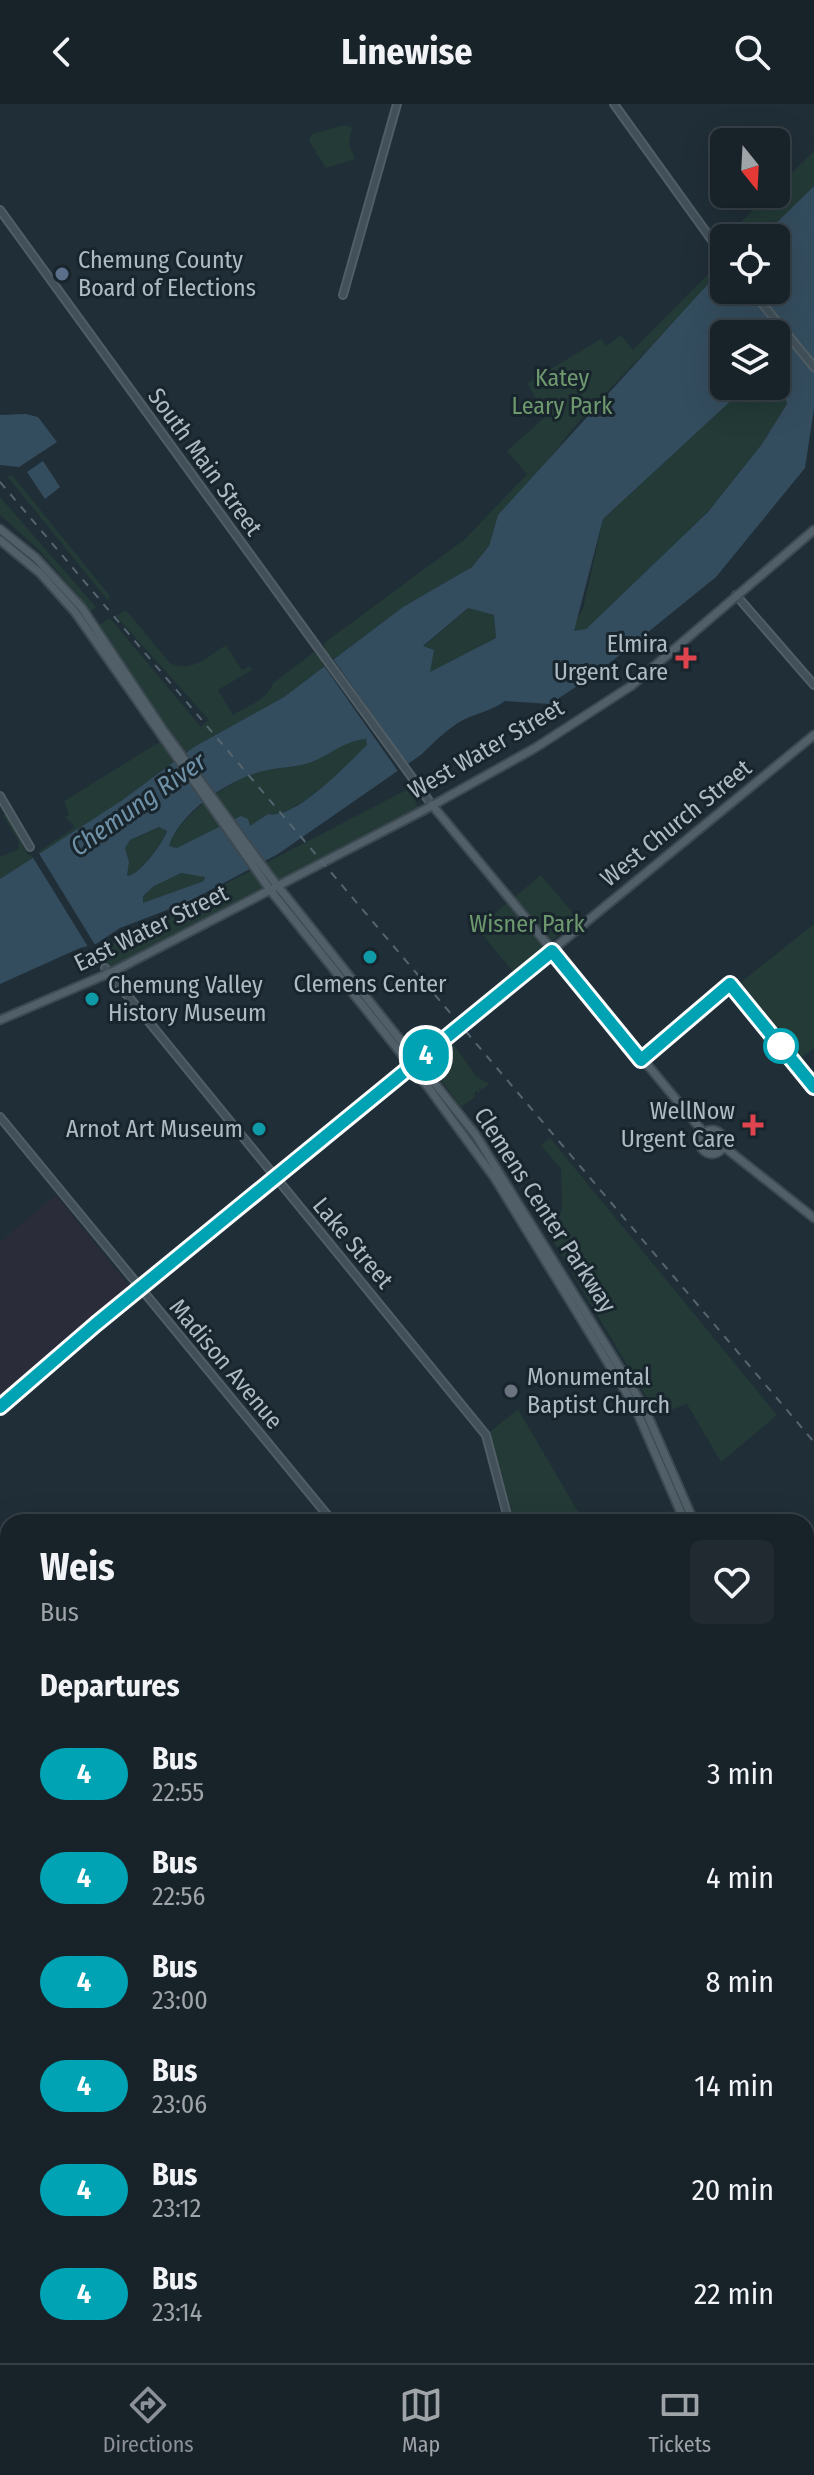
<!DOCTYPE html>
<style>
body{margin:0;font-family:"Fira Sans Condensed",sans-serif;background:#212a31;color:#f1f3f6;height:100vh;display:flex;flex-direction:column;font-size:30px;white-space:nowrap}
*{box-sizing:border-box;margin:0}
p{font-size:26px;color:#9fa4a8}
.icon{flex:none;width:44px;height:44px;fill:none;stroke:currentColor;stroke-width:2;stroke-linecap:round;stroke-linejoin:round}
.map{position:relative;flex:1;overflow:hidden}
.sheet{position:absolute;left:0px;top:1410px;width:814px;height:850px;display:flex;flex-direction:column;background:#182229;border-radius:24px 24px 0 0;box-shadow:0 8px 32px #0002,0 0 0 2px #363f46}
.sheet>*{flex:none}
.badge{padding:0 16px;border-radius:26px;font-size:28px;line-height:52px}
.needle{width:52px;rotate:162deg}
.buttons{position:absolute;left:710px;top:24px;display:grid;gap:16px}
.buttons a{display:grid;place-items:center;width:80px;height:80px;border-radius:12px;background:#182229;box-shadow:0 8px 32px #0002,0 0 0 2px #363f46;font-size:40px}
.map>.badge{position:absolute;translate:-50% -50%;box-shadow:0 0 0 4px #fff}
h2{padding:0 40px;font-size:30px;line-height:72px}
.round{display:grid;place-items:center;flex:none;width:84px;height:84px;border-radius:12px;background:#212a31}
.summary{display:flex;align-items:center;justify-content:space-between;height:136px;padding:0 40px}
h1{font-size:38px;font-weight:700;line-height:60px}
ul{padding:0;list-style:none}
li{display:flex;align-items:center;gap:24px;height:104px;padding:0 40px}
li div{flex:1}
li b{display:block;font-size:30px}
li em{font-style:normal}
li .badge{min-width:88px;font-weight:700;text-align:center}
header{display:flex;justify-content:space-between;align-items:center;height:104px;padding:0 40px;background:#182229;font-size:36px;font-weight:700}
.dock{display:flex;justify-content:space-around;align-items:center;height:112px;border-top:2px solid #363f46;background:#182229;font-size:22px;color:#9fa4a8}
.dock a{display:grid;justify-items:center;gap:4px}
.dock .current{color:#8c9099}
.map>svg:first-child{display:block}
.medical{fill:#2b2c39}
.green{fill:#233a37}
.water{fill:#344d5e;fill-rule:evenodd}
.pier{fill:#202e37}
.lines{fill:none;stroke-linecap:round;stroke-linejoin:round}
.stream{stroke:#344d5e;stroke-width:2}
.secondary-casing{stroke:#515e65;stroke-width:10}
.primary-casing{stroke:#3d4951;stroke-width:11}
.highway-casing{stroke:#3e4b52;stroke-width:12}
.secondary{stroke:#42505a;stroke-width:6}
.primary{stroke:#515f68;stroke-width:7}
.highway{stroke:#6d5d51;stroke-width:8}
.rail{stroke:#55656f;stroke-width:2;stroke-dasharray:8 8;stroke-linecap:butt}
.line-casing{stroke:#fff;stroke-width:18}
.line{stroke:#00a3b4;stroke-width:12}
.service-dot{fill:#5c6f8a;stroke:#19252c;stroke-width:3}
.health-dot{fill:#e0444e;stroke:#19252c;stroke-width:3}
.culture-dot{fill:#0f9aa8;stroke:#19252c;stroke-width:3}
.stop-dot{fill:#fff;stroke:#00a3b4;stroke-width:4}
.worship-dot{fill:#6b7280;stroke:#19252c;stroke-width:3}
.labels{text-anchor:middle;stroke-width:6;stroke-linejoin:round;paint-order:stroke}
.poi-label{font-size:24px;fill:#aebbc4;stroke:#19252c;text-anchor:start}
.park-label{font-size:24px;fill:#6e996f;stroke:#19252c}
.street-label{font-size:24px;fill:#aebbc4;stroke:#19252c}
.water-label{font-size:26px;font-style:italic;fill:#6f92a8;stroke:#19252c}
</style>
<header><svg class="icon" aria-label="back" viewBox="0 0 24 24"><path d="M15 5l-7 7 7 7"/></svg>Linewise<svg class="icon" aria-label="search" viewBox="0 0 24 24"><circle cx="10" cy="10" r="6"/><path d="M15 15l6 6"/></svg></header>
<div class="map">
<svg width="814" height="2259" viewBox="0 0 814 2259">
<rect width="100%" height="100%" fill="#202e37"/>
<!-- medical -->
<path class="medical" d="M56 1091 127 1180 126 1187 0 1291V1138Z"/>
<!-- green -->
<path class="green" d="M345 21 352 24 349 40 355 55 326 64 309 37 312 30Z
M814 47V82L761 134H724L770 90H776V84Z
M720 158 724 166 581 315 523 387 498 411 489 442 472 463 403 503 284 593 194 643 121 697 0 775V753L19 745V738L3 711 6 710 27 750 32 752 75 723 65 713 69 711 64 697 171 631 99 521 110 514 201 623 209 616 116 512 126 506 170 559C192 569 207 553 226 541L242 566 250 562 252 566 218 586 233 611C246 602 268 596 273 579L314 548 316 551 325 545 324 539 465 435 527 370 507 347 546 312 527 279 601 235 606 242 621 231 633 246Z
M776 275 780 276 787 300 762 340 708 408 586 525 574 527V518L583 505 603 415 747 282H776Z
M7 372H13L110 492 108 497Z
M0 393 96 503 91 507 39 446 0 411Z
M468 504 494 511 496 534 429 569 430 558 423 543Z
M366 635 368 641C348 659 296 715 268 710L249 723 247 720 177 744 169 742C178 712 231 675 261 667 278 663 301 664 316 656 333 647 344 637 366 635Z
M410 684 418 703 112 862 109 863 96 847Z
M160 723 167 727C162 739 139 772 127 772L129 758 125 744 130 736Z
M187 769 205 773 204 777 143 800V792C155 780 169 770 187 769Z
M541 771 578 815 514 869 477 824Z
M814 820V944L801 954 740 879Z
M452 938 476 972 489 980 482 986 479 984 480 988 475 987V993L461 1003 429 960Z
M550 1034 777 1311 721 1358 687 1300 657 1311 544 1122 562 1107 561 1065 541 1041Z
M518 1305 584 1418H515L490 1328Z
M0 2129 8 2137V2252H112L118 2259H0Z
M152 2252H274L273 2259H158Z"/>
<!-- water -->
<path class="water" d="M814 82V304L805 364 716 473 600 567 550 600 505 597C491 607 477 609 463 616 447 625 434 638 422 650L278 750 188 798 120 824 96 840 80 844 0 880V775L121 697 194 643 284 593 403 503 472 463 489 442 498 411 708 180 724 166V186H776V134H761ZM724 230H776V275L780 276 787 300 762 340 708 408 586 525 574 527 603 415 747 282H724ZM468 504 494 511 496 534 430 568 434 546 423 542ZM366 635 367 641C348 659 296 716 268 710L250 722 248 715 241 712 177 744 169 742C179 709 227 677 259 668 276 663 298 664 314 657 333 649 344 637 366 635ZM159 723 167 727C163 739 139 772 127 772L129 758 125 744 130 736ZM181 769 205 773 204 777 143 799V792L154 782Z
M26 310 38 313 57 338 19 363 0 361V311Z
M43 357 60 383 45 395 27 368Z
M587 2252H730L726 2259H590Z"/>
<!-- pier -->
<path class="pier" d="M331 552 410 664 400 670 322 559Z
M38 748 97 844 90 846 32 752Z"/>
<g class="lines">
<!-- stream -->
<path class="stream" d="M0 1732 8 1740
M437 2252 442 2259"/>
<defs>
<path id="secondary" d="M614 0 724 153
M0 106 432 701
M751 186 814 263
M343 191 397 0
M736 491 814 581
M0 692 30 743
M105 864 486 1331 509 1418
M0 1013 333 1418
M806 1666 814 1660
M806 2161 814 2177"/>
<path id="primary" d="M0 425 36 454 82 504 163 626 269 771 475 1030 644 1303 694 1418
M0 436 40 469 75 508 271 787 428 983 494 1073 635 1303 685 1418
M432 701 704 1029
M0 916 114 867 426 705 535 644 631 582 814 426
M700 1038a12 12 0 1 1 24 0a12 12 0 1 1-24 0Z
M723 1042 814 1114
M0 1303 96 1220 814 631
M806 1630 814 1640
M806 1644 814 1654"/>
<path id="highway" d="M0 2093 8 2100
M0 2117 8 2126
M124 2252 130 2259
M145 2252 151 2259"/>
</defs>
<!-- secondary casing -->
<use href="#secondary" class="secondary-casing"/>
<!-- primary casing -->
<use href="#primary" class="primary-casing"/>
<!-- highway casing -->
<use href="#highway" class="highway-casing"/>
<!-- secondary -->
<use href="#secondary" class="secondary"/>
<!-- primary -->
<use href="#primary" class="primary"/>
<!-- highway -->
<use href="#highway" class="highway"/>
<!-- rail -->
<path class="rail" d="M0 378 814 1338"/>
</g>
<g class="lines">
<defs>
<path id="line" d="M0 1303 96 1220 552 847 641 956 730 880 814 983"/>
</defs>
<!-- line casing -->
<use href="#line" class="line-casing"/>
<!-- line -->
<use href="#line" class="line"/>
</g>
<!-- markers -->
<circle class="service-dot" cx="62" cy="170" r="8"/>
<g class="health-dot">
<path d="M682 542h8v8h8v8h-8v8h-8v-8h-8v-8h8z"/>
<path d="M749 1009h8v8h8v8h-8v8h-8v-8h-8v-8h8z"/>
</g>
<g class="culture-dot">
<circle cx="370" cy="853" r="8"/>
<circle cx="92" cy="895" r="8"/>
<circle cx="259" cy="1025" r="8"/>
</g>
<circle class="stop-dot" cx="781" cy="942" r="16"/>
<circle class="worship-dot" cx="511" cy="1287" r="8"/>
<g class="labels">
<!-- poi labels -->
<g class="poi-label">
<text x="78" y="164">Chemung County<tspan x="78" dy="28">Board of Elections</tspan></text>
<text x="668" y="548" text-anchor="end">Elmira<tspan x="668" dy="28">Urgent Care</tspan></text>
<text x="370" y="888" text-anchor="middle">Clemens Center</text>
<text x="108" y="889">Chemung Valley<tspan x="108" dy="28">History Museum</tspan></text>
<text x="735" y="1015" text-anchor="end">WellNow<tspan x="735" dy="28">Urgent Care</tspan></text>
<text x="243" y="1033" text-anchor="end">Arnot Art Museum</text>
<text x="527" y="1281">Monumental<tspan x="527" dy="28">Baptist Church</tspan></text>
</g>
<!-- park labels -->
<g class="park-label">
<text x="562" y="282">Katey<tspan x="562" dy="28">Leary Park</tspan></text>
<text x="527" y="828">Wisner Park</text>
</g>
<!-- street labels -->
<g class="street-label">
<text transform="translate(205 358) rotate(54)" y="8">South Main Street</text>
<text transform="translate(486 645) rotate(-30)" y="8">West Water Street</text>
<text transform="translate(676 719) rotate(-39)" y="8">West Church Street</text>
<text transform="translate(151 824) rotate(-26)" y="8">East Water Street</text>
<text transform="translate(545 1106) rotate(57)" y="8">Clemens Center Parkway</text>
<text transform="translate(353 1139) rotate(50)" y="8">Lake Street</text>
<text transform="translate(226 1260) rotate(50)" y="8">Madison Avenue</text>
</g>
<!-- water labels -->
<g class="water-label">
<text transform="translate(138 700) rotate(-35)" y="9">Chemung River</text>
</g>
</g>
</svg>
<div class="buttons">
<a><svg class="needle" viewBox="-14 -14 28 28"><path d="M0-13l5 13h-10z" fill="#e53935"/><path d="M0 13l5-13h-10z" fill="#9fa4a8"/></svg></a>
<a><svg class="icon" aria-label="locate" viewBox="0 0 24 24"><circle cx="12" cy="12" r="6"/><path d="M12 2v4M12 18v4M2 12h4M18 12h4"/></svg></a>
<a><svg class="icon" aria-label="layers" viewBox="0 0 24 24"><path d="M12 4l9 5-9 5-9-5zM3 14l9 5 9-5"/></svg></a>
</div>
<b class="badge" style="left:426px;top:951px;background:#00a3b4;color:#fff">4</b>
<section class="sheet">
<div class="summary"><div><h1>Weis</h1><p>Bus</p></div><a class="round"><svg class="icon" aria-label="heart" viewBox="0 0 24 24"><path d="M12 20l-8-8c-3-5 5-10 8-4 3-6 11-1 8 4z"/></svg></a></div>
<h2>Departures</h2>
<ul>
<li><span class="badge" style="background:#00a3b4;color:#fff">4</span><div><b>Bus</b><p>22:55</p></div><em>3 min</em></li>
<li><span class="badge" style="background:#00a3b4;color:#fff">4</span><div><b>Bus</b><p>22:56</p></div><em>4 min</em></li>
<li><span class="badge" style="background:#00a3b4;color:#fff">4</span><div><b>Bus</b><p>23:00</p></div><em>8 min</em></li>
<li><span class="badge" style="background:#00a3b4;color:#fff">4</span><div><b>Bus</b><p>23:06</p></div><em>14 min</em></li>
<li><span class="badge" style="background:#00a3b4;color:#fff">4</span><div><b>Bus</b><p>23:12</p></div><em>20 min</em></li>
<li><span class="badge" style="background:#00a3b4;color:#fff">4</span><div><b>Bus</b><p>23:14</p></div><em>22 min</em></li>
</ul>
</section>
</div>
<nav class="dock">
<a class="current"><svg class="icon" aria-label="directions" viewBox="0 0 24 24"><path d="M12 3l9 9-9 9-9-9zM9 14v-3h6M13 9l2 2-2 2"/></svg>Directions</a>
<a><svg class="icon" aria-label="map" viewBox="0 0 24 24"><path d="M3 6l6-2 6 2 6-2v14l-6 2-6-2-6 2zM9 4v14M15 6v14"/></svg>Map</a>
<a><svg class="icon" aria-label="tickets" viewBox="0 0 24 24"><path d="M3 7h18v10H3zM15 7v10"/></svg>Tickets</a>
</nav>
